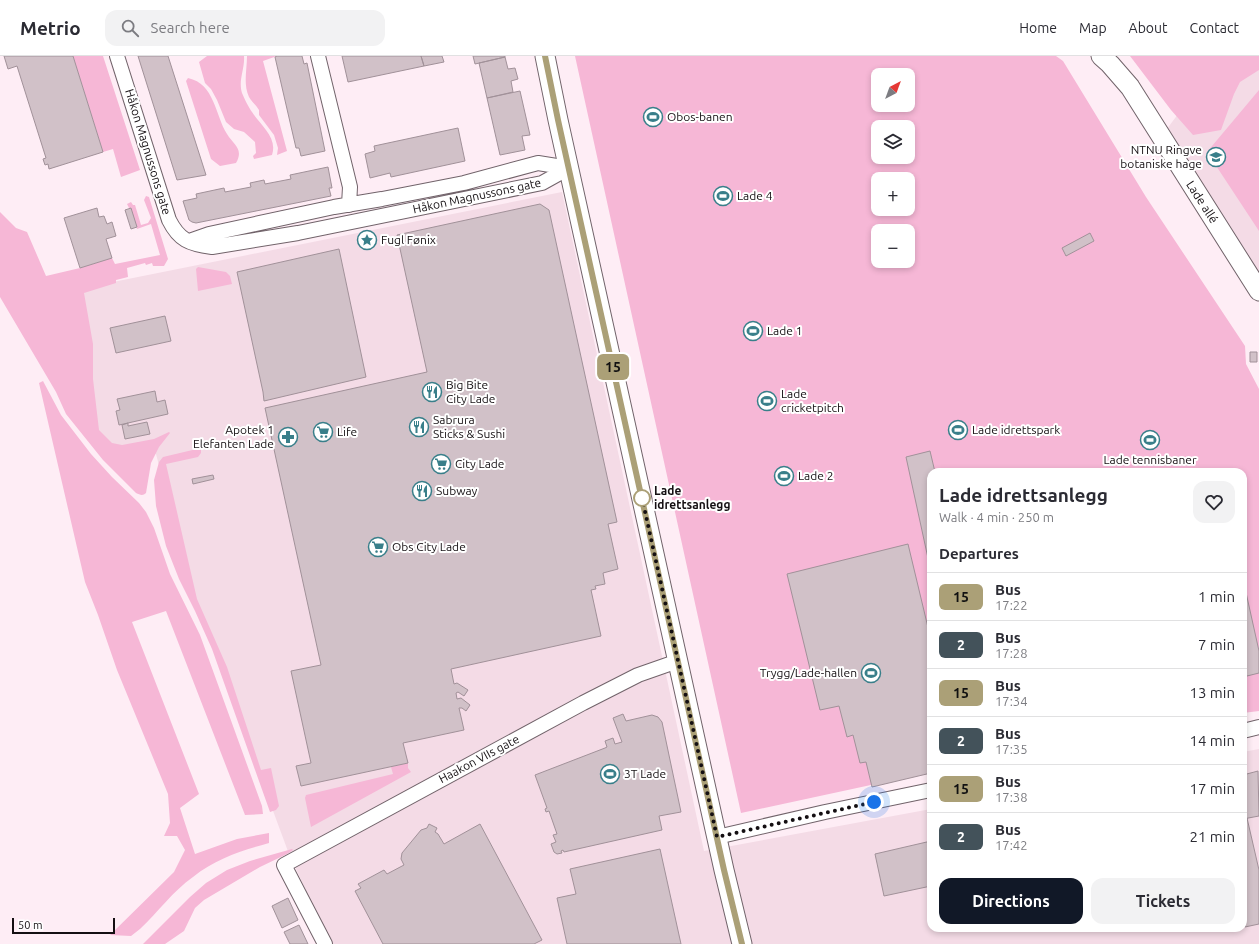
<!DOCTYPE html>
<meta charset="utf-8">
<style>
body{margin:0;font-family:Ubuntu,sans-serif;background:#f2f2f3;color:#2b2b33;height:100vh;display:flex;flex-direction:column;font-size:15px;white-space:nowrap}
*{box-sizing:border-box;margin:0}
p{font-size:13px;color:#7c7c81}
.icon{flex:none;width:22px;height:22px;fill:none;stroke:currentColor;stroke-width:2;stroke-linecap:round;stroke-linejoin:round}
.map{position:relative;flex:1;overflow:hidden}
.panel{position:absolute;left:927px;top:412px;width:320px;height:464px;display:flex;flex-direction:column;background:#fff;border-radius:12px;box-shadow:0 2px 6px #0003}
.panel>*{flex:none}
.badge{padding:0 8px;border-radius:6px;font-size:14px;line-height:26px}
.needle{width:26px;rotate:41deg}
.fabs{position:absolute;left:871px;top:12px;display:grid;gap:8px}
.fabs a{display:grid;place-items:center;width:44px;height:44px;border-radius:8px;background:#fff;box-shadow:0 2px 6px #0003;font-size:20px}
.scale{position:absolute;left:12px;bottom:10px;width:103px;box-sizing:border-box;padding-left:4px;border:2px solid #140f12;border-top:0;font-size:11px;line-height:14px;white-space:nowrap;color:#140f12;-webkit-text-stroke:3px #fff;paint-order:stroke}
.you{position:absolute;width:20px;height:20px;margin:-10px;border:3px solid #fff;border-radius:50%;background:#1a73e8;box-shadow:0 0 0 6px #1a73e833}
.map>.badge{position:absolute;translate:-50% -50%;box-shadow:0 0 0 2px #fff}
h2{padding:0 12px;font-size:15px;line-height:36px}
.round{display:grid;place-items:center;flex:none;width:42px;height:42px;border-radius:12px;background:#f2f2f3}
.headline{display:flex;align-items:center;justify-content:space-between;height:68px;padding:0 12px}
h1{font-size:19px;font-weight:600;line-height:30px}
.primary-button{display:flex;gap:8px;margin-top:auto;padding:8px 12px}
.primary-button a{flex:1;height:46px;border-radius:12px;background:#111827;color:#fff;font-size:16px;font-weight:600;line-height:46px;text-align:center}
.primary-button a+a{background:#f2f2f3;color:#2b2b33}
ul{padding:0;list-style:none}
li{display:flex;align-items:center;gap:12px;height:48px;padding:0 12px;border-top:1px solid #e1e1e2}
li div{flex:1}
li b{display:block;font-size:15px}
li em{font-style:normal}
li .badge{min-width:44px;font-weight:700;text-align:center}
header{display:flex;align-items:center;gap:24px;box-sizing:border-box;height:56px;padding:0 20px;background:#fff;border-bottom:1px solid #e1e1e2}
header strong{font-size:19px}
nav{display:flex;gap:22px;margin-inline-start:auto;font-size:14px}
.search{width:280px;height:36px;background:#f2f2f3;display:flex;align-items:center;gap:10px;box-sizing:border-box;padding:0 14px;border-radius:12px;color:#7c7c81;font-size:15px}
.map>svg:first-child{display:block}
.built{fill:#f4dbe6}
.green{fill:#f6b7d6;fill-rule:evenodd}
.building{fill:#d1c1c8;stroke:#a19199}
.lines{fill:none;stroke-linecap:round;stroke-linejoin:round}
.street-casing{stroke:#71636a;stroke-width:16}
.secondary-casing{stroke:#71636a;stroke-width:21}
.street{stroke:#fff;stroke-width:14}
.secondary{stroke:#fff;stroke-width:19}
.line-casing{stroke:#fff;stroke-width:9}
.line{stroke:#aba077;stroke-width:6}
.walk{stroke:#140f12;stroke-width:4;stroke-dasharray:0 7.2}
.stop-dot{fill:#fff;stroke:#aba077;stroke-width:2}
.labels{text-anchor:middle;stroke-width:4;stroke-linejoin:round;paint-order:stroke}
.poi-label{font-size:12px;fill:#140f12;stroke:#fff;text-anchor:start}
.street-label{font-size:12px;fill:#140f12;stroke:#fff}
.stop-label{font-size:12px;font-weight:bold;fill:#140f12;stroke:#fff;text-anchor:start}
</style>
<header>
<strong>Metrio</strong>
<div class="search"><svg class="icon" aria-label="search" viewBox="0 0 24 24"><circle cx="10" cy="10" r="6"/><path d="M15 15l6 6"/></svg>Search here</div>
<nav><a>Home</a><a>Map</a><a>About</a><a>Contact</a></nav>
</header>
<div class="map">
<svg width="1259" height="888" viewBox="0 0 1259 888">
<rect width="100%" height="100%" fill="#feedf5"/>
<!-- built -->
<path class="built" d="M1221 0H1259V235L1161 81Z
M562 136 704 795 931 753V872H1243V696L1259 693V888H331L289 798 193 539 156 398 98 388 78 233Z"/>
<!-- green -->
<path class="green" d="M73 0H103L140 114 121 121 113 93 103 96Z
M207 0H244C245 13 238 24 242 37 244 42 249 52 252 56 260 69 278 81 272 99L254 103 253 100 256 97 255 86 244 76 234 73 226 66 217 44 211 33 205 27 199 6Z
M247 0H277L263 5 287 95 277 99 278 92 274 79 259 59V54C256 49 252 46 249 41 243 28 247 14 247 0Z
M575 0H1056L1063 5 1146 141 1245 290 1246 308 1259 333V655L1243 657V416H931V716L741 757ZM878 19H908V49H878ZM878 71H908V101H878ZM878 123H908V153H878ZM878 175H908V205H878Z
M1130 0H1259V14L1240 26 1234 38 1221 74 1193 79 1171 54Z
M188 22C215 28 215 59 227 78 234 89 244 93 236 107L220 110 211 103 186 25Z
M1259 34V175L1207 96Z
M146 140 149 141 168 203 164 210H153L152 207 146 209 145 207 127 212 128 221 116 224V227L84 237 93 288V323L99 374 112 387 122 389 154 383 169 376 170 377 159 391 151 407 146 437C143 440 140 439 136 437L103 404 66 358 56 336 0 241V156L16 172 27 176 46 220 80 212 112 202 115 208 160 199 151 168 137 173 131 152H129L127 148 131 146 133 149H135L141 169 148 167 151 162 144 144Z
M198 211 226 216 230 220 232 228 198 235 196 213Z
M43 325 61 359 91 398 112 421 139 447 146 456 154 472 170 518 200 579 262 750 263 758 245 759 166 555 132 566 199 738 180 752 195 798 237 783 269 777V787C241 795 217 802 193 821 173 835 158 856 140 873L131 880 110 879 174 816 185 794 177 780H164L170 767 168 738 117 614 98 559 85 526 39 327Z
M201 392V397L198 401 166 408 197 543 227 611 261 714 271 712 279 750 276 754 270 756 212 593 195 555 179 523 166 490 156 450 154 424 159 406 163 401Z
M408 707V712L411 716 311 771 305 742 306 739 393 718 391 711Z
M292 793 293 794 287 798 260 811 204 844 195 852 184 875 165 888H143L190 841 206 827 227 814 250 805Z"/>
<!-- building -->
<path class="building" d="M4 0H73L103 96 49 113 48 108 45 109 43 103 46 102 17 10 8 13Z
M138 0H168L206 119 177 124Z
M277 0H302L304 8 307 7 325 95 301 100 299 92H296L275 1Z
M342 0H421L424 10 348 26Z
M421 0H442L444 6 424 10Z
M473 0H505V1L475 8Z
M505 1 508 13 515 12 518 23 511 25 513 36 487 42 479 7Z
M520 35 530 79 522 80 525 94 500 99 487 42Z
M458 72 465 105 391 121 390 117 370 122 365 98 375 95 374 90Z
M328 111 332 132H329L331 140 196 167 192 166 189 164 183 145 197 142 196 138 224 132 225 136 251 131 250 127 264 124 265 128 291 123 290 119Z
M540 148 549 154 617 466 608 468 618 513 603 517 605 528 595 530 596 533 591 534 601 580 451 613 454 628 457 627 468 634 464 640 458 636 456 637 457 643 461 642 470 649 466 655 462 652H459L464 674 403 687 408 707 301 730 296 710 311 707 291 615 321 609 265 352 427 316 397 179Z
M97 152 99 161 104 160 107 168 112 166 116 180 106 183 112 202 80 212 64 162Z
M131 152 137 171 131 173 125 154Z
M1090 177 1094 185 1066 200 1062 192Z
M339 193 366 321 264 345 263 336 237 216Z
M165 260 171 285 116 297 110 272Z
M1250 296H1257V306H1250Z
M155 335 157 346 165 344 168 358 119 369 116 355 120 354 117 343Z
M147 366 150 378 125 383 122 369 128 367V370Z
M930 395 935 416H931V516L906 401Z
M213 419 214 423 193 428 192 423Z
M908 488 931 584V717L872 731 866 706 860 707 853 679 847 681 839 650 820 654 787 518Z
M1243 523 1259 595V617L1243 621Z
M623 658 626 665 652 659 658 661 662 666 681 756 659 760 662 774 564 796 563 794 561 795 562 797 557 798 554 796 551 788 556 786 553 779 557 778 549 755 546 756 545 753 547 752 535 719 605 692 607 691 605 685 613 682 615 688 622 686 613 662Z
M1258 715 1259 760 1243 763V719Z
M1247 762 1259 814V868L1245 871 1243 862V763Z
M429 768 437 772 435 776 438 778 444 788 480 768 542 884 534 888H383L355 835 361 832 358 828 384 814 387 818 404 809 401 803 402 797 421 774 427 772Z
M931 785V830L884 840 875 798Z
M660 793 681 888H567L557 842 576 838 570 813Z
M288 842 298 864 282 872 272 850Z
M299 869 308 888H290L284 876Z"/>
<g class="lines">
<defs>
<path id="street" d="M117 0 169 164C179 184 189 188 212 191L298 177 542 127 569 112
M318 0 350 131 349 149
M189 185 209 178 334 151 382 143 464 127 538 107 569 112
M1243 675 1259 671
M717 781 825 756 931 734
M325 888 284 809 583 647 638 619 678 605"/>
<path id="secondary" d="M545 0 558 64 724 814 742 888
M1101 0 1110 8 1130 31 1259 235"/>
</defs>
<!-- street casing -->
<use href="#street" class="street-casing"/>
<!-- secondary casing -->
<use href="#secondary" class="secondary-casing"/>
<!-- street -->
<use href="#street" class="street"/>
<!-- secondary -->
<use href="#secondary" class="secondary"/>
</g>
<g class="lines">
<defs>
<path id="line" d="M545 0 558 64 724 814 742 888"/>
</defs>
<!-- line casing -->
<use href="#line" class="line-casing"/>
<!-- line -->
<use href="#line" class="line"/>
<!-- walk -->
<path class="walk" d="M642 442 717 781 874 746"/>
</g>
<!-- icons -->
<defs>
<symbol id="stadium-ring" viewBox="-11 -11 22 22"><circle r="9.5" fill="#fff" stroke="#397f8a" stroke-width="1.5"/><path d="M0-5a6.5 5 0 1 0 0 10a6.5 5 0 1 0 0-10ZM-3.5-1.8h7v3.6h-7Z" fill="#397f8a"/></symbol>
<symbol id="university-ring" viewBox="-11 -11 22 22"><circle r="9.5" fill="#fff" stroke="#397f8a" stroke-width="1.5"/><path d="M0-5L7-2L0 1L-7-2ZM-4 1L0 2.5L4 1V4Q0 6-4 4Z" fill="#397f8a"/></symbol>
<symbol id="sight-ring" viewBox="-11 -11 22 22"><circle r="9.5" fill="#fff" stroke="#397f8a" stroke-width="1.5"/><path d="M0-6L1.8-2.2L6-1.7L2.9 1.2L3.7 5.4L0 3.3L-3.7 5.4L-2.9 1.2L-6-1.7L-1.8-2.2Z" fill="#397f8a"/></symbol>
<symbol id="restaurant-ring" viewBox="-11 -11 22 22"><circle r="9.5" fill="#fff" stroke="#397f8a" stroke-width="1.5"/><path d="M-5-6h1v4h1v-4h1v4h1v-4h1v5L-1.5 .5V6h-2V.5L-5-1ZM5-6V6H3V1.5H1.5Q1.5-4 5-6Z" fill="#397f8a"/></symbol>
<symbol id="supermarket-ring" viewBox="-11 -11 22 22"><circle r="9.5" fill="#fff" stroke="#397f8a" stroke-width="1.5"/><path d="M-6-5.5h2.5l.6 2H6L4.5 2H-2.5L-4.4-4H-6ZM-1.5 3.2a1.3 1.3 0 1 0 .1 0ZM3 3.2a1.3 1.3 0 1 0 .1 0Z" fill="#397f8a"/></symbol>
<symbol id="pharmacy-ring" viewBox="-11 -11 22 22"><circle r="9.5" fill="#fff" stroke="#397f8a" stroke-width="1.5"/><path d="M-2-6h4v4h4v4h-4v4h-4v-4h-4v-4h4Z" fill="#397f8a"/></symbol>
</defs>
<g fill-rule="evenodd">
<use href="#stadium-ring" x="642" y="50" width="22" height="22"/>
<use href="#university-ring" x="1205" y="90" width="22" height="22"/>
<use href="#stadium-ring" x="712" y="129" width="22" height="22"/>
<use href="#sight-ring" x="356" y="173" width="22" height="22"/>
<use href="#stadium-ring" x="742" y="264" width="22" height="22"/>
<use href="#restaurant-ring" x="421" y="325" width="22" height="22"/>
<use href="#stadium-ring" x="756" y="334" width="22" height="22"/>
<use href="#restaurant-ring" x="408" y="360" width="22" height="22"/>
<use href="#stadium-ring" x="947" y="363" width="22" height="22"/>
<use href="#supermarket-ring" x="312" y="365" width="22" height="22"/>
<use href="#pharmacy-ring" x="277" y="370" width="22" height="22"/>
<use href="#stadium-ring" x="1139" y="373" width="22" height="22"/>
<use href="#supermarket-ring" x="430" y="397" width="22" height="22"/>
<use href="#stadium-ring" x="773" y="409" width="22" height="22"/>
<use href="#restaurant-ring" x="411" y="424" width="22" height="22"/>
<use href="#supermarket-ring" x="367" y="480" width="22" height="22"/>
<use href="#stadium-ring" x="860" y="606" width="22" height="22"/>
<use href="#stadium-ring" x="599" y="707" width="22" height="22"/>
</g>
<!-- markers -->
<circle class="stop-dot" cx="642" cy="442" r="8"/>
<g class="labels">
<!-- poi labels -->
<g class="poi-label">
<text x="667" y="65">Obos-banen</text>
<text x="1202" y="98" text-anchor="end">NTNU Ringve<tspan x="1202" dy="14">botaniske hage</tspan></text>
<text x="737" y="144">Lade 4</text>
<text x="381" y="188">Fugl Fønix</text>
<text x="767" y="279">Lade 1</text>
<text x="446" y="333">Big Bite<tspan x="446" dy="14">City Lade</tspan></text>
<text x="781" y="342">Lade<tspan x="781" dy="14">cricketpitch</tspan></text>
<text x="433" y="368">Sabrura<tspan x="433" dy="14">Sticks &amp; Sushi</tspan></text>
<text x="274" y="378" text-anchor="end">Apotek 1<tspan x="274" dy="14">Elefanten Lade</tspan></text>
<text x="972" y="378">Lade idrettspark</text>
<text x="337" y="380">Life</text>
<text x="1150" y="408" text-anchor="middle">Lade tennisbaner</text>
<text x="455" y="412">City Lade</text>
<text x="798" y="424">Lade 2</text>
<text x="436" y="439">Subway</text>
<text x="392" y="495">Obs City Lade</text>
<text x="857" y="621" text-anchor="end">Trygg/Lade-hallen</text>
<text x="624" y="722">3T Lade</text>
</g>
<!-- street labels -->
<g class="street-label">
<text transform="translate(148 96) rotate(73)" y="4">Håkon Magnussons gate</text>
<text transform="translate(477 140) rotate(-12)" y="4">Håkon Magnussons gate</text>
<text transform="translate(1202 146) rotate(57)" y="4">Lade allé</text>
<text transform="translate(479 703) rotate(-28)" y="4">Haakon VIIs gate</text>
</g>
<!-- stop labels -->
<g class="stop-label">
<text x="654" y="439">Lade<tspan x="654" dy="14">idrettsanlegg</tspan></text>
</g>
</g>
</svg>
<div class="fabs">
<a><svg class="needle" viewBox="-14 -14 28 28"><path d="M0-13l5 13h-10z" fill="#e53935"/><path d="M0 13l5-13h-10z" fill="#7c7c81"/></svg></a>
<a><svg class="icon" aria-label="layers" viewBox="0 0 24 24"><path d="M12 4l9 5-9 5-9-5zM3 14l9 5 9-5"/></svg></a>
<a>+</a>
<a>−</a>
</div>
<div class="scale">50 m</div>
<div class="you" style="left:874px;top:746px"></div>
<b class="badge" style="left:613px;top:311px;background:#aba077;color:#111">15</b>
<section class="panel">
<div class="headline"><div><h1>Lade idrettsanlegg</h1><p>Walk · 4 min · 250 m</p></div><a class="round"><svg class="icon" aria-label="heart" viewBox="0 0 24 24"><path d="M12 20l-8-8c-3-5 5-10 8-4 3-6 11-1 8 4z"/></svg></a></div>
<h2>Departures</h2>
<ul>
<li><span class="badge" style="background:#aba077;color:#111">15</span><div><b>Bus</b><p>17:22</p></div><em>1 min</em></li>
<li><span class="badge" style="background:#43525a;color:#fff">2</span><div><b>Bus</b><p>17:28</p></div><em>7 min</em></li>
<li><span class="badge" style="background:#aba077;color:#111">15</span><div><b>Bus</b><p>17:34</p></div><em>13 min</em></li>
<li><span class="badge" style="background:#43525a;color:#fff">2</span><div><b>Bus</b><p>17:35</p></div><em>14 min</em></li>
<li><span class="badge" style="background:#aba077;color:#111">15</span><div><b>Bus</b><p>17:38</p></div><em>17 min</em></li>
<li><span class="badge" style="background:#43525a;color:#fff">2</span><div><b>Bus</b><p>17:42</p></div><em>21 min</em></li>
</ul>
<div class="primary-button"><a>Directions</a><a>Tickets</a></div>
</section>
</div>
